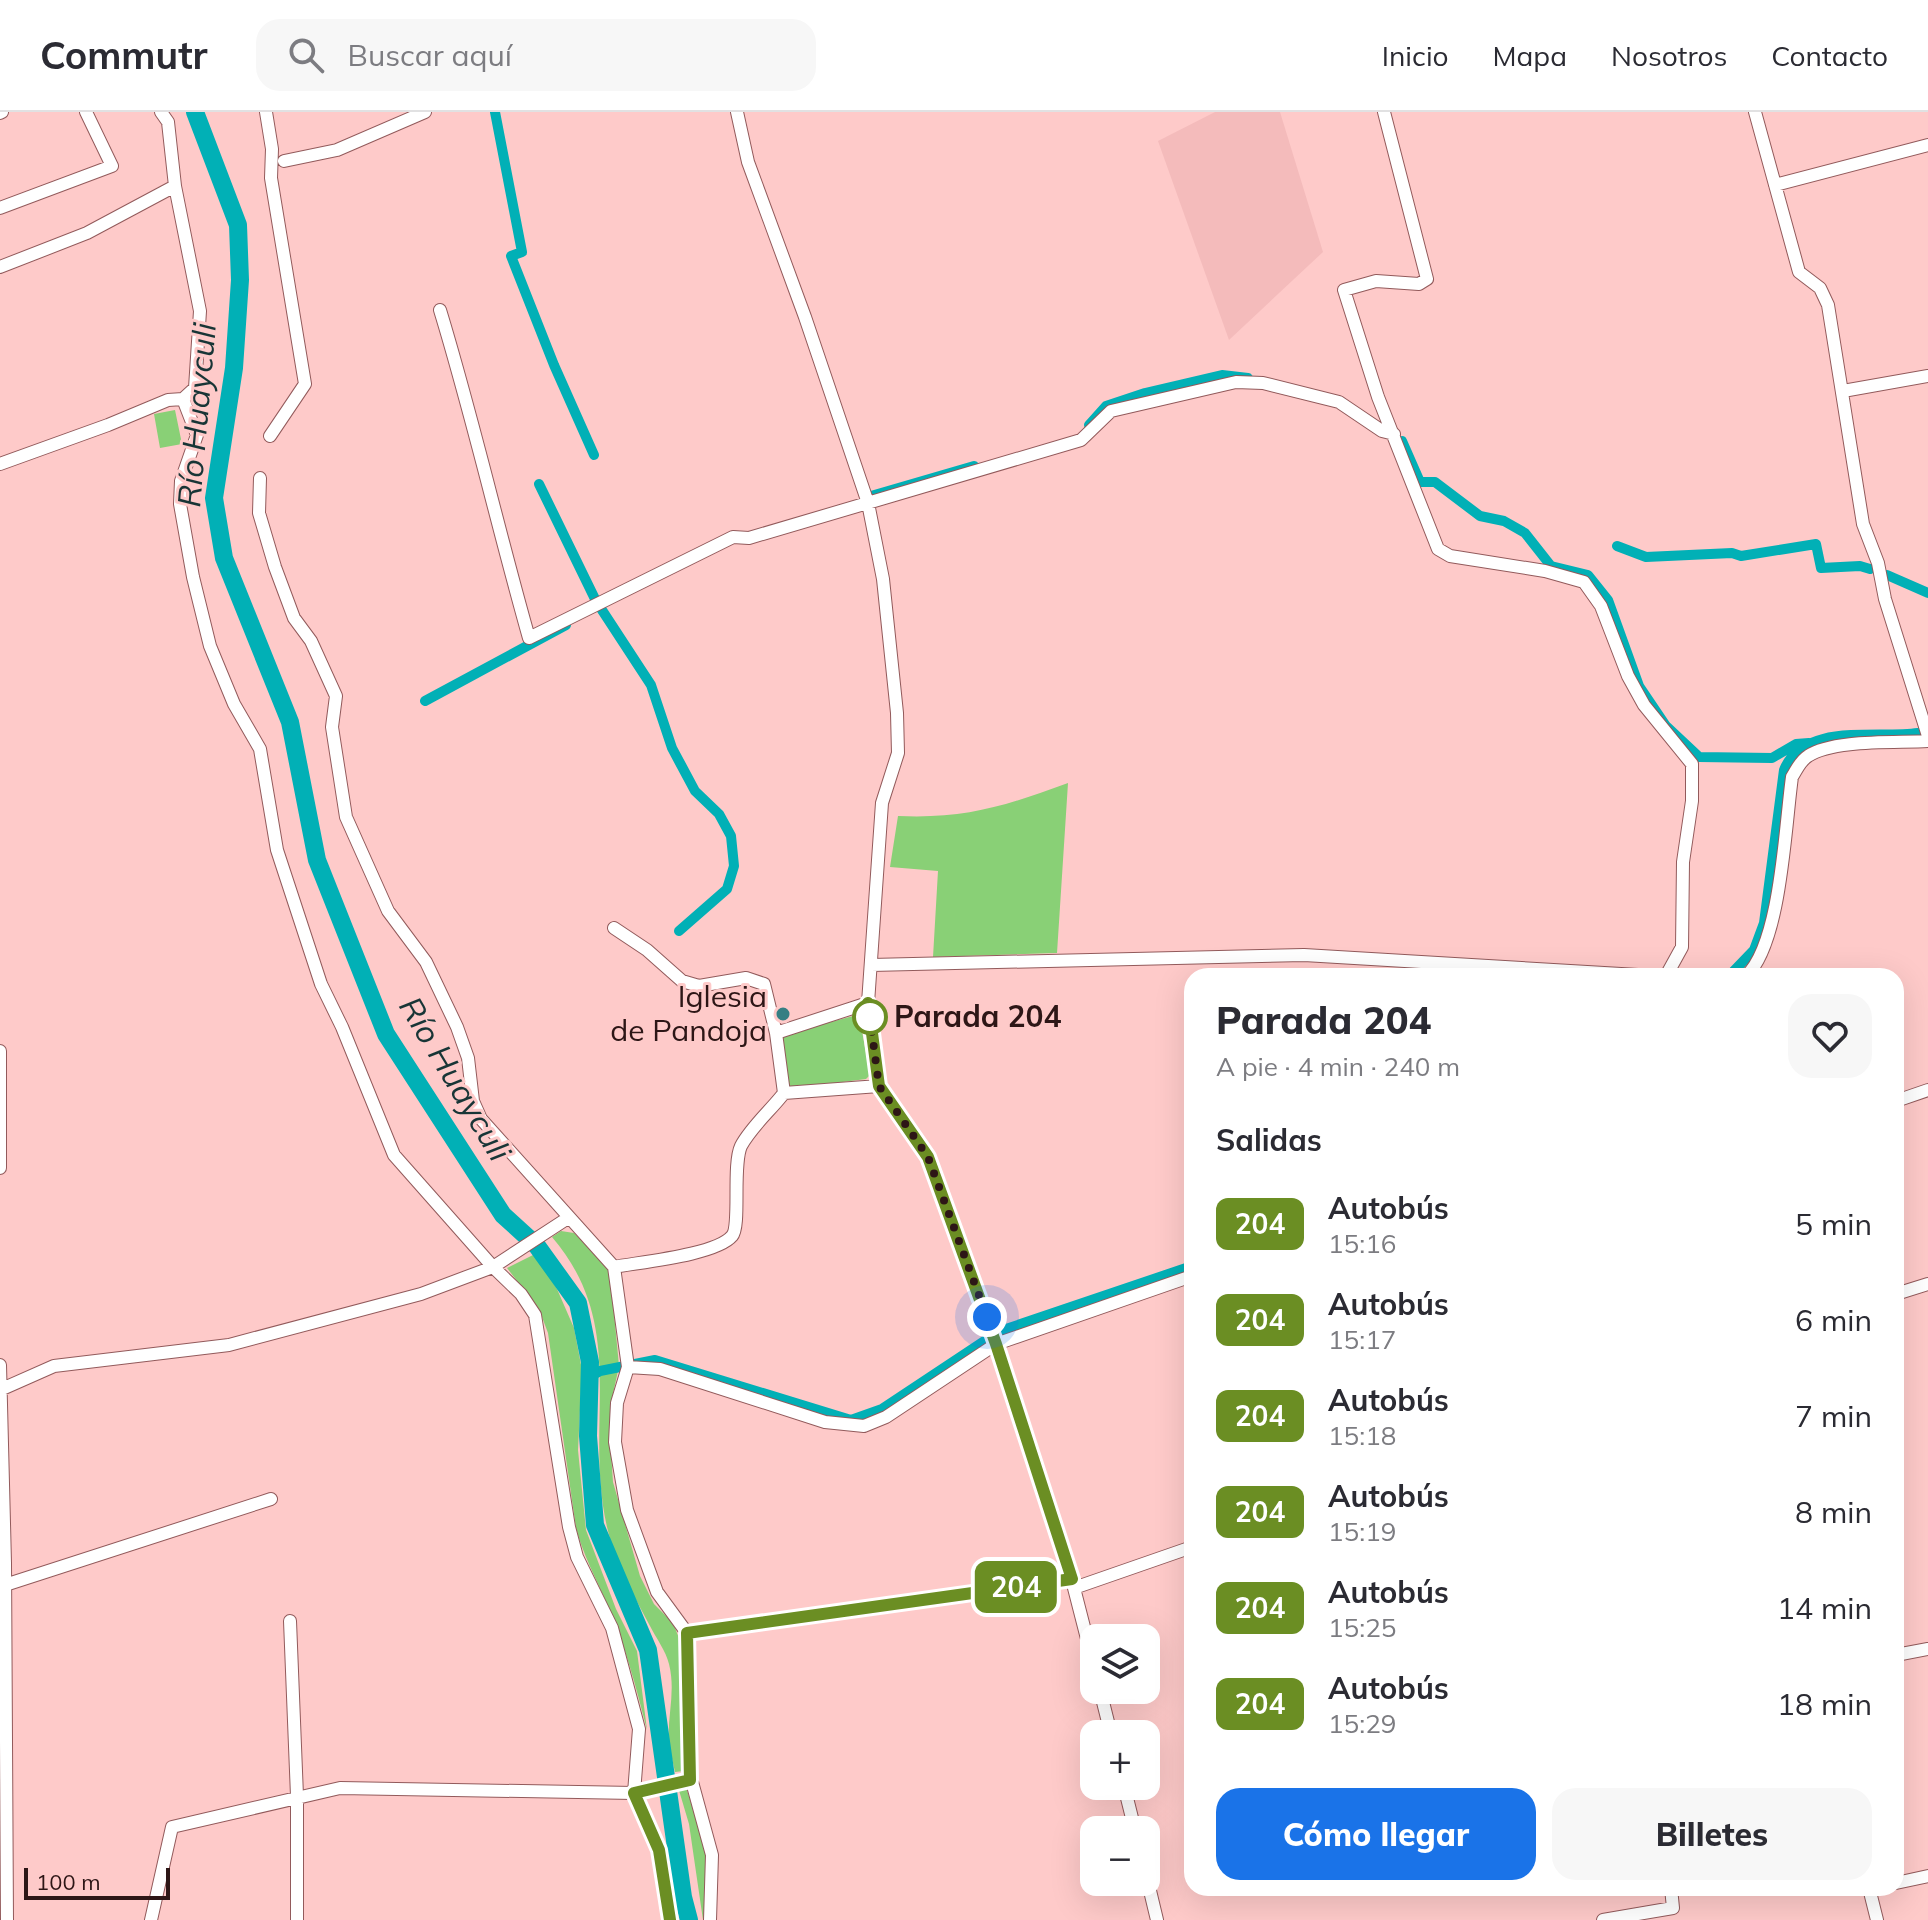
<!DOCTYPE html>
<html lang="es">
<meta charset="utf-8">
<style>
body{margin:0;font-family:Mulish,sans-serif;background:#f7f7f7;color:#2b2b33;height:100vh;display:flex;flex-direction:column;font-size:30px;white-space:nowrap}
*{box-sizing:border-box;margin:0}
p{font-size:26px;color:#7c7c81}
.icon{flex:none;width:44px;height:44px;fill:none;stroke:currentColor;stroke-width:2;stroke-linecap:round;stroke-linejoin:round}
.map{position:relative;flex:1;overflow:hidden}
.panel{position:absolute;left:1184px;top:856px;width:720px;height:928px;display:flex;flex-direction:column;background:#fff;border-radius:24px;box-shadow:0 8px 32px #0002}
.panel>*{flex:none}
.badge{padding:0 16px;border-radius:12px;font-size:28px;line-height:52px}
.buttons{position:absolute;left:1080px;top:1512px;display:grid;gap:16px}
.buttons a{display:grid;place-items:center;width:80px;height:80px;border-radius:16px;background:#fff;box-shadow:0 8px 32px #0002;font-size:40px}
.scale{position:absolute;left:24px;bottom:20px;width:146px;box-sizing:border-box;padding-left:8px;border:4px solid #2d1616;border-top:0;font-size:22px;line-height:28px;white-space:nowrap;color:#2d1616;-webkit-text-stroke:6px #fecac9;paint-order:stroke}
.you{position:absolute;width:40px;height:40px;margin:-20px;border:6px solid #fff;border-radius:50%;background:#1a73e8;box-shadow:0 0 0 12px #1a73e833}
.map>.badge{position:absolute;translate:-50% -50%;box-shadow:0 0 0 4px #fff}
h2{padding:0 32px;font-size:30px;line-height:72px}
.round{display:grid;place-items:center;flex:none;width:84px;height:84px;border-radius:24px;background:#f7f7f7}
.headline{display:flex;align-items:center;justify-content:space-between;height:136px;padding:0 32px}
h1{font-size:38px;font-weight:800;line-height:60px}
.button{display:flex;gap:16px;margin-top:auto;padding:16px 32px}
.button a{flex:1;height:92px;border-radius:24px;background:#1a73e8;color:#fff;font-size:32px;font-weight:800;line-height:92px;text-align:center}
.button a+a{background:#f7f7f7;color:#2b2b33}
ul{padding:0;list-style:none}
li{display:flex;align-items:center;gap:24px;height:96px;padding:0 32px}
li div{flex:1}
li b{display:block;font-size:30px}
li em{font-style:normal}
li .badge{min-width:88px;font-weight:700;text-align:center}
header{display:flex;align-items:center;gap:48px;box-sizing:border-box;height:112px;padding:0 40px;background:#fff;border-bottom:2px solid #e1e1e2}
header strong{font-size:38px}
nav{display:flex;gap:44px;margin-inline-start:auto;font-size:28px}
.search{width:560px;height:72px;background:#f7f7f7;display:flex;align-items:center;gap:20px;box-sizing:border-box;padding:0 28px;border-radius:24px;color:#7c7c81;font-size:30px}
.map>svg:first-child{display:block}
.built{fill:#f4bbbb}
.green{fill:#89d076}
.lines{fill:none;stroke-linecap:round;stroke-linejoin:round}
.canal{stroke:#01b0b6;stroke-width:10}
.river{stroke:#01b0b6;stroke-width:18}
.minor-casing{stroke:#925a5b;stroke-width:14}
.minor{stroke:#fff;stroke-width:12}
.line-casing{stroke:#fff;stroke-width:18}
.line{stroke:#6b8e23;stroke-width:12}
.walk{stroke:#2d1616;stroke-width:8;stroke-dasharray:0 14.4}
.poi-dot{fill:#367f83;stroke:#fecac9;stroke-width:3}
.stop-dot{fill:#fff;stroke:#6b8e23;stroke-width:4}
.labels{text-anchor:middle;stroke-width:6;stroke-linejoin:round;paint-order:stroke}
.poi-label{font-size:30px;fill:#2d1616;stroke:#fecac9;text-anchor:end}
.stop-label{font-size:30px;font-weight:bold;fill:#2d1616;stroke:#fecac9;text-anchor:start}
.water-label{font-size:32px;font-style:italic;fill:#183536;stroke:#fecac9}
</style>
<header>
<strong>Commutr</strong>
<div class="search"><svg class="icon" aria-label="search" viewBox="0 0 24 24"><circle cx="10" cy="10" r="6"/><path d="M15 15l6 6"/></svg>Buscar aquí</div>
<nav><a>Inicio</a><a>Mapa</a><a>Nosotros</a><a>Contacto</a></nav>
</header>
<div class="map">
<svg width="1928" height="1808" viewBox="0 0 1928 1808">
<rect width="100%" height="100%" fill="#fecac9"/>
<!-- built -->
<path class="built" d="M1215 0H1280L1323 140 1229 228 1158 29Z"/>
<!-- green -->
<path class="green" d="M175 298 182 332 160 336 154 302Z
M1068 671 1057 841 933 845 938 759 890 755 898 704C966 707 1005 694 1068 671Z
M853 904 860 908 870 963 866 967 796 976 789 974 782 932 783 923Z
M561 1119 574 1121 610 1158 619 1254 613 1282 610 1326 613 1370 640 1464 654 1492 673 1511 679 1526 684 1659 675 1660C673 1650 670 1640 669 1630 667 1604 676 1580 669 1552 666 1539 656 1526 650 1514 633 1482 615 1451 607 1415 583 1309 630 1216 552 1125Z
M535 1142 557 1177 574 1216 582 1258 578 1338 586 1418 616 1497 637 1539 647 1618C636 1575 625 1532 607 1492 596 1466 583 1443 576 1416L548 1221 539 1197 507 1156Z
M678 1675H686L708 1744 707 1808H703L689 1712Z"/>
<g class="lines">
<!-- canal -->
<path class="canal" d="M495 0 522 140 511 144 554 253 594 343
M1089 313 1106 294 1145 281 1222 263 1248 266
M1402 329 1420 370H1435L1480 404 1504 409 1525 421 1551 454 1588 463 1608 488 1639 574 1666 614 1699 645 1772 646 1796 632 1809 631
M539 372 595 487
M871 384 974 354
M1617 434 1646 445 1732 441 1741 444 1816 432 1821 456 1860 454 1870 457
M1887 463 1928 481
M600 495 651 573 672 636 695 679 719 702 731 724 734 754 727 777 679 819
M425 589 566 513
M1729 864 1754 838 1764 811 1784 658C1803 610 1876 627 1918 621
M1000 1219 1192 1154
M589 1265 600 1259 655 1248 851 1308 882 1297 986 1228"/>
<!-- river -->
<path class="river" d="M195 0 238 113 240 168 234 256 214 386 224 446 290 610 317 748 386 922 503 1103 537 1134 578 1191 590 1250 588 1324 595 1413 648 1538 683 1785 689 1808"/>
<defs>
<path id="minor" d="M161 0 168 10 175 74 200 199 195 276 183 287
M266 0 272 37 271 66 305 272 270 324
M737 0 748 50 805 205 868 391 883 467 897 601 898 641 882 691 868 891 879 974 928 1045 996 1232 1074 1476 1094 1554
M1384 0 1427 167 1419 172 1376 169 1344 178 1378 285 1438 437 1450 444 1545 459 1584 470 1601 494 1628 564 1644 593 1692 652V689L1683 750 1682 835 1666 864
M1755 0 1799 160 1820 176 1828 193 1863 412 1878 451 1885 487 1928 624
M0 1 2 0
M284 49 337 38 425 0
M1775 73 1928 33
M0 96 112 54 86 0
M0 155 87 121 175 74
M440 198C473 306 498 417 529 526L733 425 749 426 1081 328 1111 299 1236 270 1263 271 1339 290 1382 319 1394 322
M1843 279 1928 264
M0 352 108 313 168 288 183 287 197 323 181 369 180 392 193 465 210 534 234 592 260 637 277 738 321 872 342 915 394 1043 493 1155 521 1182 535 1203 569 1415 577 1445 612 1516 639 1617 634 1681 659 1738 670 1808
M260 366 259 401 275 455 294 506 311 529 336 584 332 615 346 705 388 799 426 850 457 915 468 946 473 989 481 1007 614 1155 628 1255 617 1291 615 1330 627 1398 657 1480 687 1521 689 1659 712 1743 710 1808
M614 816 647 838 682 869 699 874 746 866 764 872 776 921
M871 853 1304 843 1655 864
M1746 864C1781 832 1785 714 1792 665 1797 657 1800 649 1808 644 1833 627 1897 631 1928 629
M868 891 776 921 784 981 879 974
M0 939V1056
M1896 989 1928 978
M614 1155C640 1150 716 1143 732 1124 741 1114 732 1053 741 1034 751 1015 771 998 784 981
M1896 1182 1928 1172
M0 1253 5 1451 7 1808
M628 1255 660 1257 825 1310 864 1314 886 1305 996 1232 1192 1164
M2 1277 54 1254 229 1233 421 1182 493 1155 568 1106
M5 1473 271 1387
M1074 1476 1192 1435
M290 1509 297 1684V1808
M687 1521 1072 1467
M1896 1543 1928 1537
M1100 1578 1111 1622
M1124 1674 1135 1718
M1146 1762 1157 1808
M1896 1771 1928 1764
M1869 1776 1877 1808
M151 1808 172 1715 340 1676 634 1681 690 1668
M1603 1808 1673 1796 1671 1776"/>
</defs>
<!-- minor casing -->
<use href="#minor" class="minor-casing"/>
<!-- minor -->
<use href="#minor" class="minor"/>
</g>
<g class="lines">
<defs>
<path id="line" d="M670 1808 659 1738 634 1681 690 1668 687 1521 1072 1467 996 1232 928 1045 879 974 868 891"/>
</defs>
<!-- line casing -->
<use href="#line" class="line-casing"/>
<!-- line -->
<use href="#line" class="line"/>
<!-- walk -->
<path class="walk" d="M870 905 868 891 879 974 928 1045 987 1205"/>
</g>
<!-- markers -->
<circle class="poi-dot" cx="783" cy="902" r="8"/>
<circle class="stop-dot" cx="870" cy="905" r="16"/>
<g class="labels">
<!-- poi labels -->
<g class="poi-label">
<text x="767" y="895">Iglesia<tspan x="767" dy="34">de Pandoja</tspan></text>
</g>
<!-- stop labels -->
<g class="stop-label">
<text x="894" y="915">Parada 204</text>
</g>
<!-- water labels -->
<g class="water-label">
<text transform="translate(197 303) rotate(-85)" y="11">Río Huayculi</text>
<text transform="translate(455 967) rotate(59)" y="11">Río Huayculi</text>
</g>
</g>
</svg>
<div class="buttons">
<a><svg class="icon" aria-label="layers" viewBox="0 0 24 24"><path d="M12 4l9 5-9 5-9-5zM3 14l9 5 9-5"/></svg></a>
<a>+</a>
<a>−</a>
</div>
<div class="scale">100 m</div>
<div class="you" style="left:987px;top:1205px"></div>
<b class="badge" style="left:1016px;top:1475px;background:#6b8e23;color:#fff">204</b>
<section class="panel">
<div class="headline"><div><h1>Parada 204</h1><p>A pie · 4 min · 240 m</p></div><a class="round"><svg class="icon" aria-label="heart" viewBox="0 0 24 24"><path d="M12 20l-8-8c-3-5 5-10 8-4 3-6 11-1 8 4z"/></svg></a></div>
<h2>Salidas</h2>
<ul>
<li><span class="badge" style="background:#6b8e23;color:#fff">204</span><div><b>Autobús</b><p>15:16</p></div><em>5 min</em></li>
<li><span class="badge" style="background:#6b8e23;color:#fff">204</span><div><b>Autobús</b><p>15:17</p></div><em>6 min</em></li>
<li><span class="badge" style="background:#6b8e23;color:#fff">204</span><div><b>Autobús</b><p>15:18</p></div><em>7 min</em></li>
<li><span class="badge" style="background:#6b8e23;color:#fff">204</span><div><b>Autobús</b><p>15:19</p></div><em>8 min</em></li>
<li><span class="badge" style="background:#6b8e23;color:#fff">204</span><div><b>Autobús</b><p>15:25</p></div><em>14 min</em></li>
<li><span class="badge" style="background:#6b8e23;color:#fff">204</span><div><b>Autobús</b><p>15:29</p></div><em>18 min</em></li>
</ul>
<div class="button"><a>Cómo llegar</a><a>Billetes</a></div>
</section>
</div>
